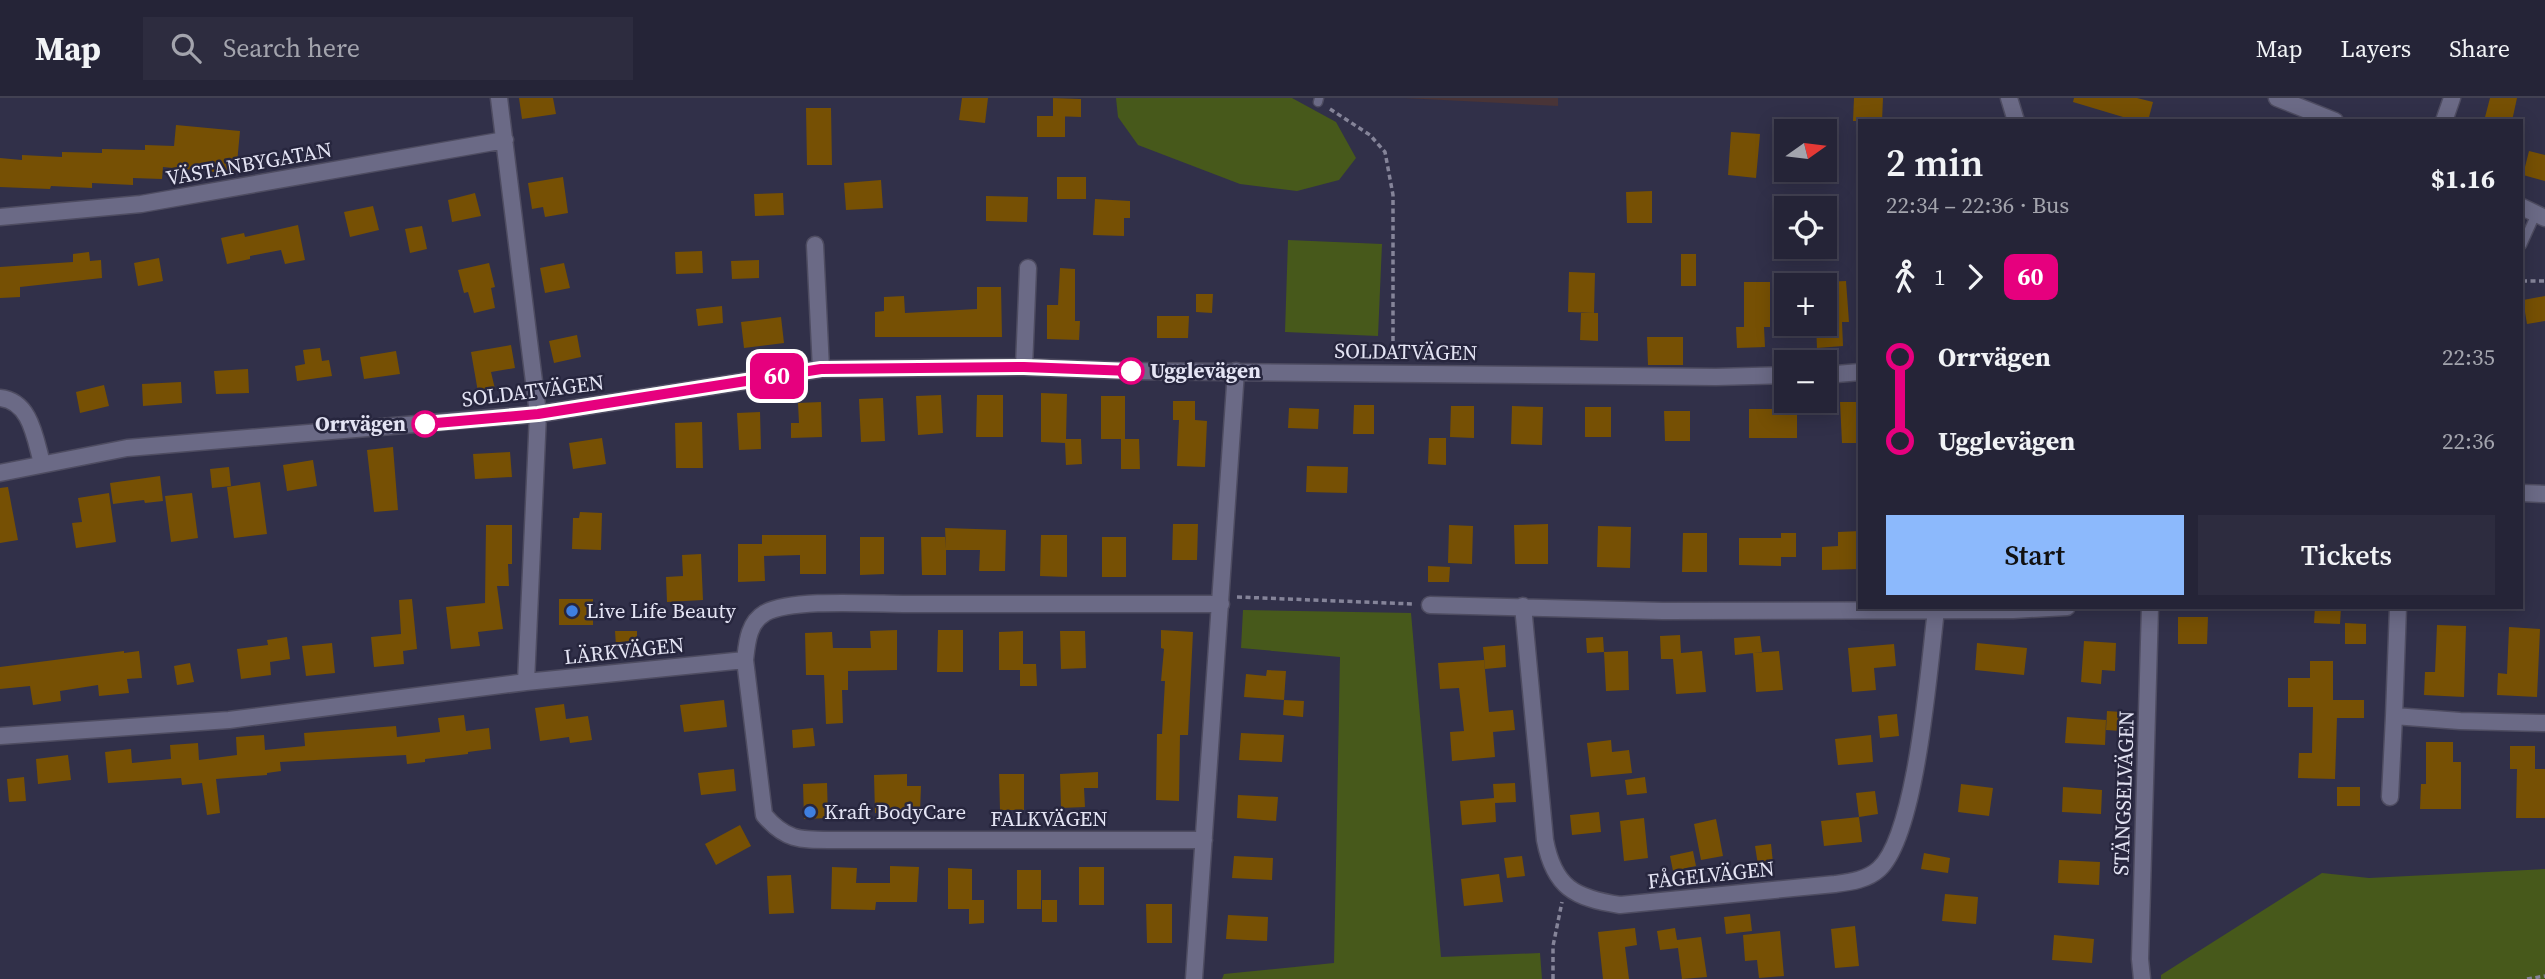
<!DOCTYPE html>
<meta charset="utf-8">
<style>
body{margin:0;font-family:"Source Serif 4",serif;background:#2d2c3f;color:#f1f3f6;height:100vh;display:flex;flex-direction:column;font-size:26px;white-space:nowrap}
*{box-sizing:border-box;margin:0}
p{font-size:23px;color:#a3a4ad}
.icon{flex:none;width:38px;height:38px;fill:none;stroke:currentColor;stroke-width:2;stroke-linecap:round;stroke-linejoin:round}
.map{position:relative;flex:1;overflow:hidden}
.sheet{position:absolute;left:1858px;top:21px;width:665px;height:490px;display:flex;flex-direction:column;background:#252437;border-radius:0px;box-shadow:0 4px 18px #0003,0 0 0 2px #424152}
.sheet>*{flex:none}
.badge{padding:0 14px;border-radius:10px;font-size:24px;line-height:46px}
.needle{width:46px;rotate:76deg}
.fabs{position:absolute;left:1774px;top:21px;display:grid;gap:14px}
.fabs a{display:grid;place-items:center;width:63px;height:63px;border-radius:0px;background:#252437;box-shadow:0 4px 18px #0003,0 0 0 2px #424152;font-size:35px}
.map>.badge{position:absolute;translate:-50% -50%;box-shadow:0 0 0 4px #fff}
.legs{display:flex;align-items:center;gap:10px;height:77px;padding:0 28px;font-size:23px}
.legs p{margin-inline-start:auto}
.headline{display:flex;align-items:center;justify-content:space-between;height:119px;padding:0 28px}
h1{font-size:38px;font-weight:600;line-height:52px}
.action{display:flex;gap:14px;margin-top:auto;padding:14px 28px}
.action a{flex:1;height:80px;border-radius:0px;background:#8cb9fc;color:#111;font-size:28px;font-weight:600;line-height:80px;text-align:center}
.action a+a{background:#2d2c3f;color:#f1f3f6}
ul{padding:0 28px;list-style:none}
li{display:flex;align-items:center;gap:24px;height:84px;font-size:26px}
li i{display:grid;place-items:center;width:10px;height:100%;margin:0 9px;background:currentColor}
li i::after{content:'';width:18px;height:18px;margin:-9px;border:5px solid;border-radius:50%;background:#252437}
li p{margin-inline-start:auto}
li:first-child i{background:linear-gradient(#0000 50%,currentColor 0)}
li:last-child i{background:linear-gradient(currentColor 50%,#0000 0)}
header{display:flex;align-items:center;gap:42px;box-sizing:border-box;height:98px;padding:0 35px;background:#252437;border-bottom:2px solid #424152}
header strong{font-size:33px}
nav{display:flex;gap:38px;margin-inline-start:auto;font-size:24px}
.search{width:490px;height:63px;background:#2d2c3f;display:flex;align-items:center;gap:18px;box-sizing:border-box;padding:0 24px;border-radius:0px;color:#a3a4ad;font-size:26px}
.map>svg:first-child{display:block}
.education{fill:#493437}
.green{fill:#47591b}
.building{fill:#765004}
.lines{fill:none;stroke-linecap:round;stroke-linejoin:round}
.service-casing{stroke:#4e4c61;stroke-width:11}
.minor-casing{stroke:#4e4c61;stroke-width:19}
.path{stroke:#858499;stroke-width:3.5;stroke-dasharray:5 3.5;stroke-linecap:butt}
.service{stroke:#6b6a86;stroke-width:8}
.minor{stroke:#6b6a86;stroke-width:16}
.line-1-casing{stroke:#fff;stroke-width:16}
.line-1{stroke:#e6007e;stroke-width:10}
.stop-1-dot{fill:#fff;stroke:#e6007e;stroke-width:3.5}
.shop-dot{fill:#3f7fe0;stroke:#27263e;stroke-width:2.5}
.labels{text-anchor:middle;stroke-width:5;stroke-linejoin:round;paint-order:stroke}
.street-label{font-size:21px;fill:#e4e4f4;stroke:#27263e}
.stop-label{font-size:21px;font-weight:bold;fill:#e4e4f4;stroke:#27263e;text-anchor:start}
.poi-label{font-size:21px;fill:#e4e4f4;stroke:#27263e;text-anchor:start}
</style>
<header>
<strong>Map</strong>
<div class="search"><svg class="icon" aria-label="search" viewBox="0 0 24 24"><circle cx="10" cy="10" r="6"/><path d="M15 15l6 6"/></svg>Search here</div>
<nav><a>Map</a><a>Layers</a><a>Share</a></nav>
</header>
<div class="map">
<svg width="2545" height="881" viewBox="0 0 2545 881">
<rect width="100%" height="100%" fill="#313049"/>
<!-- education -->
<path class="education" d="M1404 0H1558V8Z"/>
<!-- green -->
<path class="green" d="M1116 0H1292L1336 24 1356 60 1339 82 1297 93 1240 86 1138 47 1118 19Z
M1288 142 1382 146 1378 238 1285 234Z
M1243 512 1411 515 1441 859 1540 855 1542 881H1222L1224 876 1334 865 1340 559 1241 550Z
M2545 771V881H2161V877L2322 775 2369 780Z"/>
<!-- building -->
<path class="building" d="M519 0H553L556 16 522 21Z
M962 0H988L985 25 959 22Z
M1053 0 1081 1V19L1053 18Z
M1854 0H1883L1882 23H1853Z
M2074 0H2137L2153 4 2148 23H2122L2123 19 2073 4Z
M2490 0H2517L2512 23H2484Z
M806 10H831L832 67H807Z
M1037 18H1065V39H1037Z
M176 27 240 33 236 76 163 69 162 81 133 80V87L92 85V90L51 88 50 91 0 89V60L22 62V57L62 59V54L102 55V51L145 52V47L174 48Z
M1731 34 1760 36 1756 80 1728 77Z
M2529 53 2545 57V83L2523 77Z
M563 79 568 115 545 119 543 109 532 111 528 85Z
M1057 79H1086V101H1057Z
M881 82 883 110 846 112 844 85Z
M1652 93V125H1627L1626 94Z
M475 95 481 118 452 124 448 102Z
M783 95 784 117 755 118 754 96Z
M986 98 1028 99 1027 124 986 123Z
M1095 101 1130 103V120H1124V138L1093 137Z
M373 108 379 132 350 139 344 114Z
M298 127 305 162 285 166 281 152 250 158V161L227 166 221 140 244 135 245 139Z
M422 128 427 151 410 155 405 131Z
M702 153 703 175 676 176 675 154Z
M89 154 90 163 101 162 102 180 20 189V199L0 200V169L73 164V156Z
M1681 156H1696V188H1681Z
M159 160 163 183 138 188 134 165Z
M759 162V180L732 181 731 163Z
M489 165 495 189 491 190 495 210 474 215 468 194 464 195 458 172Z
M564 165 570 190 545 195 540 170Z
M1060 170 1075 171V223H1080L1079 242 1047 241V207H1058Z
M1569 174 1595 175 1594 215 1568 214Z
M1846 183 1849 224H1842L1843 248 1817 250 1816 226H1825V184Z
M1744 184H1770V229H1764L1765 249 1737 250 1736 229H1744Z
M977 189H1001L1002 239H875V214L884 213V199L904 198 905 215 977 211Z
M1196 196H1213L1212 215 1196 214Z
M2545 198V223L2527 226 2523 202Z
M722 208 723 225 698 228 696 211Z
M1581 215H1598V243L1580 242Z
M1157 218H1189L1188 240H1157Z
M781 219 784 245 744 250 741 224Z
M577 237 581 259 554 265 549 243Z
M1647 239H1683V267H1648Z
M511 247 515 270 491 274 495 291 478 294 471 254Z
M320 250 322 263 329 262 332 278 297 283 295 268 305 266 303 252Z
M396 253 400 276 364 281 360 259Z
M248 271 249 295 216 296 214 273Z
M181 284 182 305 143 308 142 286Z
M104 287 109 308 80 315 76 294Z
M1041 295 1067 296 1066 341H1081L1082 366 1066 367 1065 345 1041 344Z
M941 297 943 335 918 337 916 298Z
M977 297H1003V339H976Z
M1101 298H1125V341H1101Z
M883 300 885 343 861 344 859 301Z
M1173 303H1195V322L1207 323 1205 369 1177 368 1179 322H1173Z
M821 304 822 339 791 340V325H799L798 305Z
M1840 304H1860V345H1842Z
M1354 307H1374V336H1353Z
M1451 308H1474V340L1450 339Z
M1512 308 1543 309 1542 347 1511 346Z
M1585 309H1611V339H1585Z
M1289 310 1319 311 1318 331 1288 330Z
M1749 311H1797V340H1749Z
M1664 313H1690V343H1665Z
M760 314 761 351 739 352 737 315Z
M702 324 703 370H676L675 325Z
M602 340 606 366 573 371 569 345Z
M1429 340H1446V367L1428 366Z
M1121 341H1139L1140 371H1121Z
M393 349 398 412 374 414 367 352Z
M510 354 512 379 475 381 473 356Z
M313 362 317 388 287 393 283 367Z
M1307 368 1348 369 1347 395 1306 394Z
M229 369 231 388 212 390 210 371Z
M160 378 163 403 145 405 144 402 113 406 110 385Z
M260 384 267 436 234 440 227 389Z
M8 389 18 442 0 445V390Z
M109 395 116 444 76 450 72 425 82 424 78 400Z
M192 395 198 440 171 444 165 398Z
M580 414 602 415 601 452 572 451 573 420H579Z
M1173 426H1198L1197 462H1172Z
M1548 426V466H1515L1514 427Z
M486 427H512V466H508L509 488H497L503 531 478 534 480 548 451 551 446 509 485 505Z
M1449 427 1473 428 1472 466 1448 465Z
M1598 428 1631 429 1630 470 1597 469Z
M945 430 1006 432 1005 473H979L980 452H946V477H922L921 439H945L946 451Z
M1860 433V471L1822 472V449L1838 448V434Z
M1683 435H1707V474H1682Z
M1781 435H1796V459H1781V468L1739 467V440H1781Z
M762 437H826V476H800V457L764 458 765 483 738 484V446H762Z
M1041 437H1067V479L1040 478Z
M860 439H884V476L860 477Z
M1102 439H1126V479H1102Z
M701 456 703 502 667 504 666 479 683 478 682 457Z
M1428 468 1450 469 1449 484H1428Z
M412 501 417 551 403 553 404 566 374 569 371 539 401 536 399 502Z
M559 501H593V527H559Z
M2315 509H2341L2340 526 2314 525Z
M2178 519H2208L2207 546H2178Z
M2345 525 2366 526V546H2345Z
M2437 527 2466 528 2464 599 2424 597 2425 574H2435Z
M2509 529 2540 531 2537 599 2497 597 2498 575 2507 576Z
M897 532V572L848 573V592H842L843 625 826 626 824 577H806L805 535 832 534 833 550H871L870 533Z
M938 532H963V574H937Z
M1161 532 1193 534 1188 637H1180L1179 703 1156 702 1157 636H1162L1165 583H1161L1164 551 1161 550Z
M615 533H637V548H616Z
M1023 533V566H1036L1037 588H1020V572H999V534Z
M1060 533H1085L1086 570 1061 571Z
M1680 537 1681 555 1702 553 1706 594 1676 596 1673 561H1661L1660 538Z
M1760 538 1762 554 1735 557 1734 540Z
M287 539 290 561 270 564 271 577 241 581 237 551 268 547 267 542Z
M1603 539 1604 554 1587 555 1586 540Z
M2084 543 2116 545 2115 573 2102 572 2101 586 2081 584Z
M332 545 335 575 306 578 302 548Z
M1977 545 2027 550 2024 577 1975 572Z
M1894 546 1896 568 1874 570 1876 592 1852 594 1848 550Z
M1505 547 1506 569 1485 571 1483 549Z
M124 553V555L139 553 142 580 127 581 129 595 99 598 98 587 60 593 61 603 33 607 30 588 0 591V569Z
M1628 553 1629 592 1606 593 1604 554Z
M1779 553 1783 592 1756 594 1753 555Z
M1484 562 1489 614 1513 612 1515 632 1493 634 1495 659 1452 663 1450 634 1464 633 1459 590 1440 591 1438 565Z
M2310 563H2333V602H2364V620H2337L2335 681 2298 680 2299 655H2312L2313 609H2288V580H2310Z
M190 565 194 584 177 587 174 568Z
M1267 572 1286 573 1284 602 1244 599 1246 576 1266 578Z
M724 602 727 629 684 634 680 607Z
M1284 602 1304 603 1303 619 1283 617Z
M564 606 566 621 588 618 592 642 570 645 569 639 540 643 535 610Z
M2107 613 2122 614 2121 633 2106 632Z
M1897 616 1899 638 1880 640 1878 618Z
M464 617 466 633 489 630 491 651 468 654V656L425 661V664L407 666 406 657 280 664 281 673 267 675V677L216 681 220 715 207 717 202 685 182 687 181 680 108 685 105 654 131 651 132 665 171 661 170 647 198 645 199 662 237 657 236 639 264 637 265 652 305 648 304 635 396 628 397 639 440 634 438 620Z
M2067 619 2106 622 2105 647 2065 645Z
M813 630 815 648 793 650 792 632Z
M1241 635 1284 637 1282 664 1239 662Z
M1871 637 1873 664 1838 667 1835 641Z
M1611 642 1612 654 1629 652 1632 675 1591 679 1587 645Z
M2426 644H2453V664H2461V711H2420L2421 686H2426Z
M2510 648H2535V671H2545V720H2516L2517 671H2510Z
M68 657 71 682 38 686 36 661Z
M734 671 736 693 701 697 698 675Z
M1098 674V690H1084L1085 709 1061 710 1060 676Z
M907 676V688H921L920 714 875 715 874 677Z
M999 676H1024V712H1000Z
M24 679 26 703 9 704 7 681Z
M1645 679 1647 695 1627 697 1625 682Z
M827 685 828 720 804 721 803 686Z
M1515 685 1516 704 1495 705 1496 724 1462 727 1460 703 1494 700 1493 686Z
M1961 686 1993 690 1989 718 1958 714Z
M2063 689 2102 692 2101 716 2062 714Z
M2337 689H2360V708H2337Z
M1875 693 1878 716 1859 719 1856 695Z
M1238 697 1278 699 1276 723 1237 720Z
M1599 714 1601 734 1572 737 1570 717Z
M1859 719 1862 744 1824 748 1821 723Z
M1644 720 1648 760 1624 763 1620 723Z
M1716 721 1723 758 1701 762 1694 726Z
M740 727 751 748 716 767 705 746Z
M1771 746 1773 765 1758 767 1755 748Z
M1693 753 1696 768 1673 773 1670 758Z
M1924 755 1950 760 1948 775 1921 771Z
M1234 758 1273 760 1272 782 1232 780Z
M1522 758 1525 778 1507 780 1504 760Z
M2059 762 2100 764 2099 787 2058 785Z
M890 768 919 769 917 804H876L875 812 831 811 832 769 857 770 856 785H890Z
M1079 769H1104V807H1079Z
M948 770 972 771V802H984V825L969 826V811H948Z
M1017 772H1041V811H1017Z
M1499 776 1503 804 1464 808 1461 781Z
M791 777 794 815 769 816 767 778Z
M1945 796 1978 799 1976 826 1942 823Z
M1042 802H1057V824H1042Z
M1146 806H1172V845H1147Z
M1750 816 1752 833 1726 836 1724 819Z
M1228 817 1268 819 1267 843 1226 841Z
M1855 828 1859 868 1835 870 1831 831Z
M1635 830 1637 847 1625 849 1629 881H1603L1598 834Z
M1675 830 1677 842 1701 839 1707 879 1682 881 1678 850 1660 852 1657 833Z
M1780 833 1784 878 1759 880 1757 862 1745 863 1743 837Z
M2054 837 2094 841 2092 865 2052 862Z"/>
<g class="lines">
<defs>
<path id="service" d="M1318 4 1319 0
M2522 147 2536 116"/>
<path id="minor" d="M499 0 538 316 526 584
M2009 0 2016 23
M2277 0 2335 23
M2444 23 2452 0
M2522 109 2545 120
M0 119 141 106 505 42
M815 147 821 271
M1024 269 1028 170
M1825 277 1860 274
M0 300C31 303 35 341 42 365
M0 375 127 350 538 316 821 271 1024 269 1131 273 1716 279 1787 277
M2522 395 2545 396
M1430 507 1663 513 2013 512 2067 509
M1523 508 1545 742C1554 789 1574 800 1620 807L1835 786C1850 784 1867 782 1879 771 1917 736 1929 568 1936 512
M2398 509 2394 618 2460 623 2545 625
M745 562 764 717C786 743 801 742 833 742H1204
M0 638 229 622 526 584 745 562C747 545 748 525 765 515 792 500 874 506 907 506 1012 506 1116 506 1221 506
M2390 699 2394 618
M1194 881 1236 273
M2142 881 2140 861 2150 509"/>
</defs>
<!-- service casing -->
<use href="#service" class="service-casing"/>
<!-- minor casing -->
<use href="#minor" class="minor-casing"/>
<!-- path -->
<path class="path" d="M1330 11 1370 37 1385 54 1393 97V258
M2522 183H2545
M1237 499 1414 506
M1553 881V848L1562 804
M2527 881 2545 878"/>
<!-- service -->
<use href="#service" class="service"/>
<!-- minor -->
<use href="#minor" class="minor"/>
</g>
<g class="lines">
<defs>
<path id="line-1" d="M425 326 538 316 821 271 1024 269 1131 273"/>
</defs>
<!-- line-1 casing -->
<use href="#line-1" class="line-1-casing"/>
<!-- line-1 -->
<use href="#line-1" class="line-1"/>
</g>
<!-- markers -->
<g class="stop-1-dot">
<circle cx="1131" cy="273" r="12"/>
<circle cx="425" cy="326" r="12"/>
</g>
<g class="shop-dot">
<circle cx="572" cy="513" r="7"/>
<circle cx="810" cy="714" r="7"/>
</g>
<g class="labels">
<!-- street labels -->
<g class="street-label">
<text transform="translate(249 66) rotate(-10)" y="7">VÄSTANBYGATAN</text>
<text transform="translate(1406 254) rotate(1)" y="7">SOLDATVÄGEN</text>
<text transform="translate(533 293) rotate(-7)" y="7">SOLDATVÄGEN</text>
<text transform="translate(624 553) rotate(-6)" y="7">LÄRKVÄGEN</text>
<text transform="translate(2124 695) rotate(-88)" y="7">STÄNGSELVÄGEN</text>
<text x="1049" y="728">FALKVÄGEN</text>
<text transform="translate(1711 777) rotate(-6)" y="7">FÅGELVÄGEN</text>
</g>
<!-- stop labels -->
<g class="stop-label">
<text x="1150" y="280">Ugglevägen</text>
<text x="406" y="333" text-anchor="end">Orrvägen</text>
</g>
<!-- poi labels -->
<g class="poi-label">
<text x="586" y="520">Live Life Beauty</text>
<text x="824" y="721">Kraft BodyCare</text>
</g>
</g>
</svg>
<div class="fabs">
<a><svg class="needle" viewBox="-14 -14 28 28"><path d="M0-13l5 13h-10z" fill="#e53935"/><path d="M0 13l5-13h-10z" fill="#a3a4ad"/></svg></a>
<a><svg class="icon" aria-label="locate" viewBox="0 0 24 24"><circle cx="12" cy="12" r="6"/><path d="M12 2v4M12 18v4M2 12h4M18 12h4"/></svg></a>
<a>+</a>
<a>−</a>
</div>
<b class="badge" style="left:777px;top:278px;background:#e6007e;color:#fff">60</b>
<section class="sheet">
<div class="headline"><div><h1>2 min</h1><p>22:34 – 22:36 · Bus</p></div><b>$1.16</b></div>
<div class="legs"><svg class="icon" aria-label="walk" viewBox="0 0 24 24"><circle cx="13" cy="4" r="2"/><path d="M13 8l-2 6 4 7M11 14l-3 7M7 12l3-4h3l4 4"/></svg>1<svg class="icon" aria-label="forward" viewBox="0 0 24 24"><path d="M9 5l7 7-7 7"/></svg><b class="badge" style="background:#e6007e;color:#fff">60</b></div>
<ul>
<li><i style="color:#e6007e"></i><b>Orrvägen</b><p>22:35</p></li>
<li><i style="color:#e6007e"></i><b>Ugglevägen</b><p>22:36</p></li>
</ul>
<div class="action"><a>Start</a><a>Tickets</a></div>
</section>
</div>
